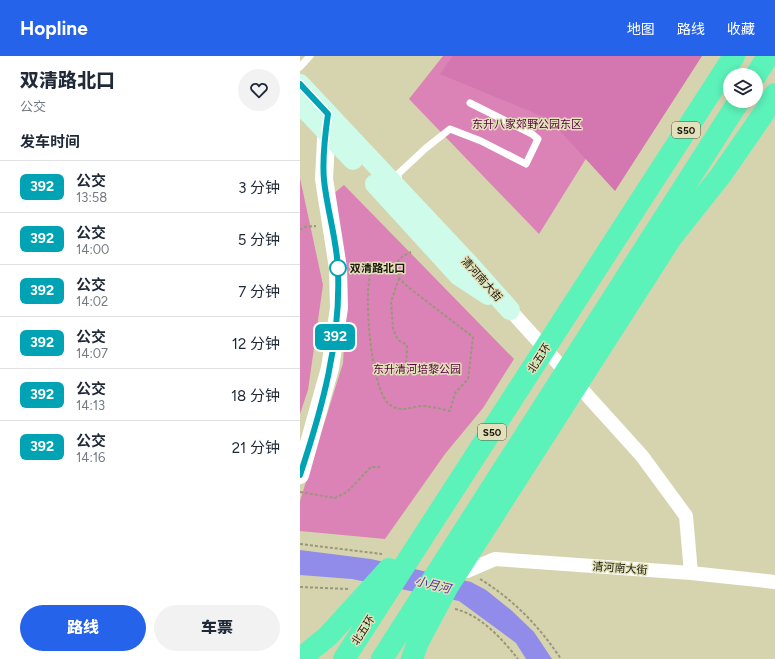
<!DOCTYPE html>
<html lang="zh">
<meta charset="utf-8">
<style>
body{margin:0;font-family:Figtree,"Noto Sans SC",sans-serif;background:#f2f2f3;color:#1f2937;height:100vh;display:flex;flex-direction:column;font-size:15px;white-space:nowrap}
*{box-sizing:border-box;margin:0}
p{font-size:13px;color:#747a83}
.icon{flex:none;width:22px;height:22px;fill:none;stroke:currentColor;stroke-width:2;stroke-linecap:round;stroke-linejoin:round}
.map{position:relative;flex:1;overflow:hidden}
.drawer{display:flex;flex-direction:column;background:#fff;width:300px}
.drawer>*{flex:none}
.badge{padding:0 8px;border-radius:6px;font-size:14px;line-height:26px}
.tools{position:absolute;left:423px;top:12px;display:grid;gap:8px}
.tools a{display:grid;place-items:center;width:40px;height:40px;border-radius:50%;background:#fff;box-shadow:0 2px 10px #0003;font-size:20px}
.map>.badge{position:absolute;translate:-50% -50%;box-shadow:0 0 0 2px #fff}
h2{padding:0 20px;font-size:15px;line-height:36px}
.round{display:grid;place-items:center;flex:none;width:42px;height:42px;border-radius:21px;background:#f2f2f3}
.overview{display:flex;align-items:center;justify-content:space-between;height:68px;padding:0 20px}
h1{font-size:19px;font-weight:800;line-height:30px}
.action{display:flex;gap:8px;margin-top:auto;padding:8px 20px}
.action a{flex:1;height:46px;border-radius:24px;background:#2563eb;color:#fff;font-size:16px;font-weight:800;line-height:46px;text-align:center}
.action a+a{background:#f2f2f3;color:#1f2937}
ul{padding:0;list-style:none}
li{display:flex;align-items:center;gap:12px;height:52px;padding:0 20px;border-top:1px solid #e0e1e3}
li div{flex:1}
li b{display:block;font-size:15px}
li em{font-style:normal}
li .badge{min-width:44px;font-weight:700;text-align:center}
header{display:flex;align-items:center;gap:24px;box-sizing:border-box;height:56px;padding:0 20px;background:#2563eb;color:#fff}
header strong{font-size:19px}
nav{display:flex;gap:22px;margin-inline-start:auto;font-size:14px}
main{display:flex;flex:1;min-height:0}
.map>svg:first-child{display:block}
.green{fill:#db83b6}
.forest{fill:#d476af}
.water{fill:#918ce9}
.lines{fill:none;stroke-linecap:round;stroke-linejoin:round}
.path{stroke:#999779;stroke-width:2;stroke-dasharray:3 2;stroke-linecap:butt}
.service{stroke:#fff;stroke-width:7}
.minor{stroke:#fff;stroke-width:14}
.tertiary{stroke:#fff;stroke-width:18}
.secondary{stroke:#cefbea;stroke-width:20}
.motorway{stroke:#5cf3ba;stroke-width:22}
.line-casing{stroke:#fff;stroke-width:9}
.line{stroke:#00a3b4;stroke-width:6}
.stop-dot{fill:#fff;stroke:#00a3b4;stroke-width:2}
.labels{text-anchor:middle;stroke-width:3;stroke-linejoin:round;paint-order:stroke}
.shield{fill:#e3e1bb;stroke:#56543f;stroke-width:1}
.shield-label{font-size:10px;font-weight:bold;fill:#19180a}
.park-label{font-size:11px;fill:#58003e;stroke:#e3e1bb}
.stop-label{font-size:11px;font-weight:bold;fill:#19180a;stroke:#e3e1bb;text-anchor:start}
.street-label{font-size:11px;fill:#19180a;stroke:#e3e1bb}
.water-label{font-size:12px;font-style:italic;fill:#47349f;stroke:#e3e1bb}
</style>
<header>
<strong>Hopline</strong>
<nav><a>地图</a><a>路线</a><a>收藏</a></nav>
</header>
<main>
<section class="drawer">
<div class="overview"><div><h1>双清路北口</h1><p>公交</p></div><a class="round"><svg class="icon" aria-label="heart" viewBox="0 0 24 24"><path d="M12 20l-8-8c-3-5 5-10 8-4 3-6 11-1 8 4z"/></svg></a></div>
<h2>发车时间</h2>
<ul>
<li><span class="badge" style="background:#00a3b4;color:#fff">392</span><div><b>公交</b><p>13:58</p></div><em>3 分钟</em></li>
<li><span class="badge" style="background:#00a3b4;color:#fff">392</span><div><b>公交</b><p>14:00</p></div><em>5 分钟</em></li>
<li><span class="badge" style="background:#00a3b4;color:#fff">392</span><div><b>公交</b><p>14:02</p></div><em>7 分钟</em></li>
<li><span class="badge" style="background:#00a3b4;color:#fff">392</span><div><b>公交</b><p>14:07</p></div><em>12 分钟</em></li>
<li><span class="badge" style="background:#00a3b4;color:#fff">392</span><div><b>公交</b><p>14:13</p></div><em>18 分钟</em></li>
<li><span class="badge" style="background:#00a3b4;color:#fff">392</span><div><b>公交</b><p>14:16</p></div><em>21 分钟</em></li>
</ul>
<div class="action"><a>路线</a><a>车票</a></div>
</section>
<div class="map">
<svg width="475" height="603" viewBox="0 0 475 603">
<rect width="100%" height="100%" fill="#d6d4ae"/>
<!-- green -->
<path class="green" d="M143 0H350L239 178 109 43Z
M0 122 23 229 8 334 0 358Z
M44 129 214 303 183 352 145 398 85 483 0 475V445L43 307 47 242 32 139Z"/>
<!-- forest -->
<path class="forest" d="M153 0H402L315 135 249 63 140 18Z"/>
<!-- water -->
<path class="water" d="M0 494 71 503 171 526 186 534 211 554 234 576 252 603H226L216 587 159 545 52 523 0 519Z"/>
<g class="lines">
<!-- path -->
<path class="path" d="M0 174 4 171 16 170
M95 208H76C74 211 72 214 71 216 63 238 71 331 88 347 101 359 112 349 125 350 133 351 142 353 150 355L155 337 168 323 173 281 108 231 99 222 95 208 103 200 111 196
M99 222 91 246 93 273 98 284 107 289 106 315
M0 436 35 442 47 436 71 411H80
M0 488 82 498
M180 523C214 544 239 570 261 603
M0 531 49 533
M155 553C181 559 202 583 218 603"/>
<!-- service -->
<path class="service" d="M0 11 10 0
M99 127 98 118 126 92 150 73 181 85 226 108 238 83 232 78 170 47"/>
<!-- minor -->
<path class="minor" d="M210 254 342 400 386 460 391 517
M167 515 195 503 391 517 475 526"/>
<!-- tertiary -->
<path class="tertiary" d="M0 419 30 312 39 252 38 212 24 123 27 64"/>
<!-- secondary -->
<path class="secondary" d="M0 28 168 207 210 254
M0 48 53 104
M75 128 159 220 188 239"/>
<!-- motorway -->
<path class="motorway" d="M456 19 468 0
M0 603 28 580 89 513
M44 603 434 0
M82 603 439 45
M112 603 118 586 148 530 371 182 421 119 466 54 475 38"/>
</g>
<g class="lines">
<defs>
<path id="line" d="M0 28 28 58C25 79 22 103 24 124 27 154 37 184 38 214 41 285 22 353 0 419"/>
</defs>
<!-- line casing -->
<use href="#line" class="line-casing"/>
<!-- line -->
<use href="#line" class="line"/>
</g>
<!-- markers -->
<circle class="stop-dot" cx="38" cy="212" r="8"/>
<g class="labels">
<!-- shield labels -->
<g class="shield">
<rect x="372" y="66" width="28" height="16" rx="3"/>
<rect x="178" y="368" width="28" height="16" rx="3"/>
</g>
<g class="shield-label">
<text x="386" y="78">S50</text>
<text x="192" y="380">S50</text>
</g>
<!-- park labels -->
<g class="park-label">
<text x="227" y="72">东升八家郊野公园东区</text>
<text x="117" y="317">东升清河培黎公园</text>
</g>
<!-- stop labels -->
<g class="stop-label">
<text x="50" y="216">双清路北口</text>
</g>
<!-- street labels -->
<g class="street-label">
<text transform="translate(182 223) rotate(48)" y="4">清河南大街</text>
<text transform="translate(239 302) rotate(-57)" y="4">北五环</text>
<text transform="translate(320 512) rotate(4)" y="4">清河南大街</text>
<text transform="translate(63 574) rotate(-57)" y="4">北五环</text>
</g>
<!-- water labels -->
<g class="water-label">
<text transform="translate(133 529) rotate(14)" y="4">小月河</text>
</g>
</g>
</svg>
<div class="tools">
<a><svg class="icon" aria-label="layers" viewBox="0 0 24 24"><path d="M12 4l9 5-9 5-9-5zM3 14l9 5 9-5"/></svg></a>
</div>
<b class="badge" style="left:35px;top:281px;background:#00a3b4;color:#fff">392</b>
</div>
</main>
